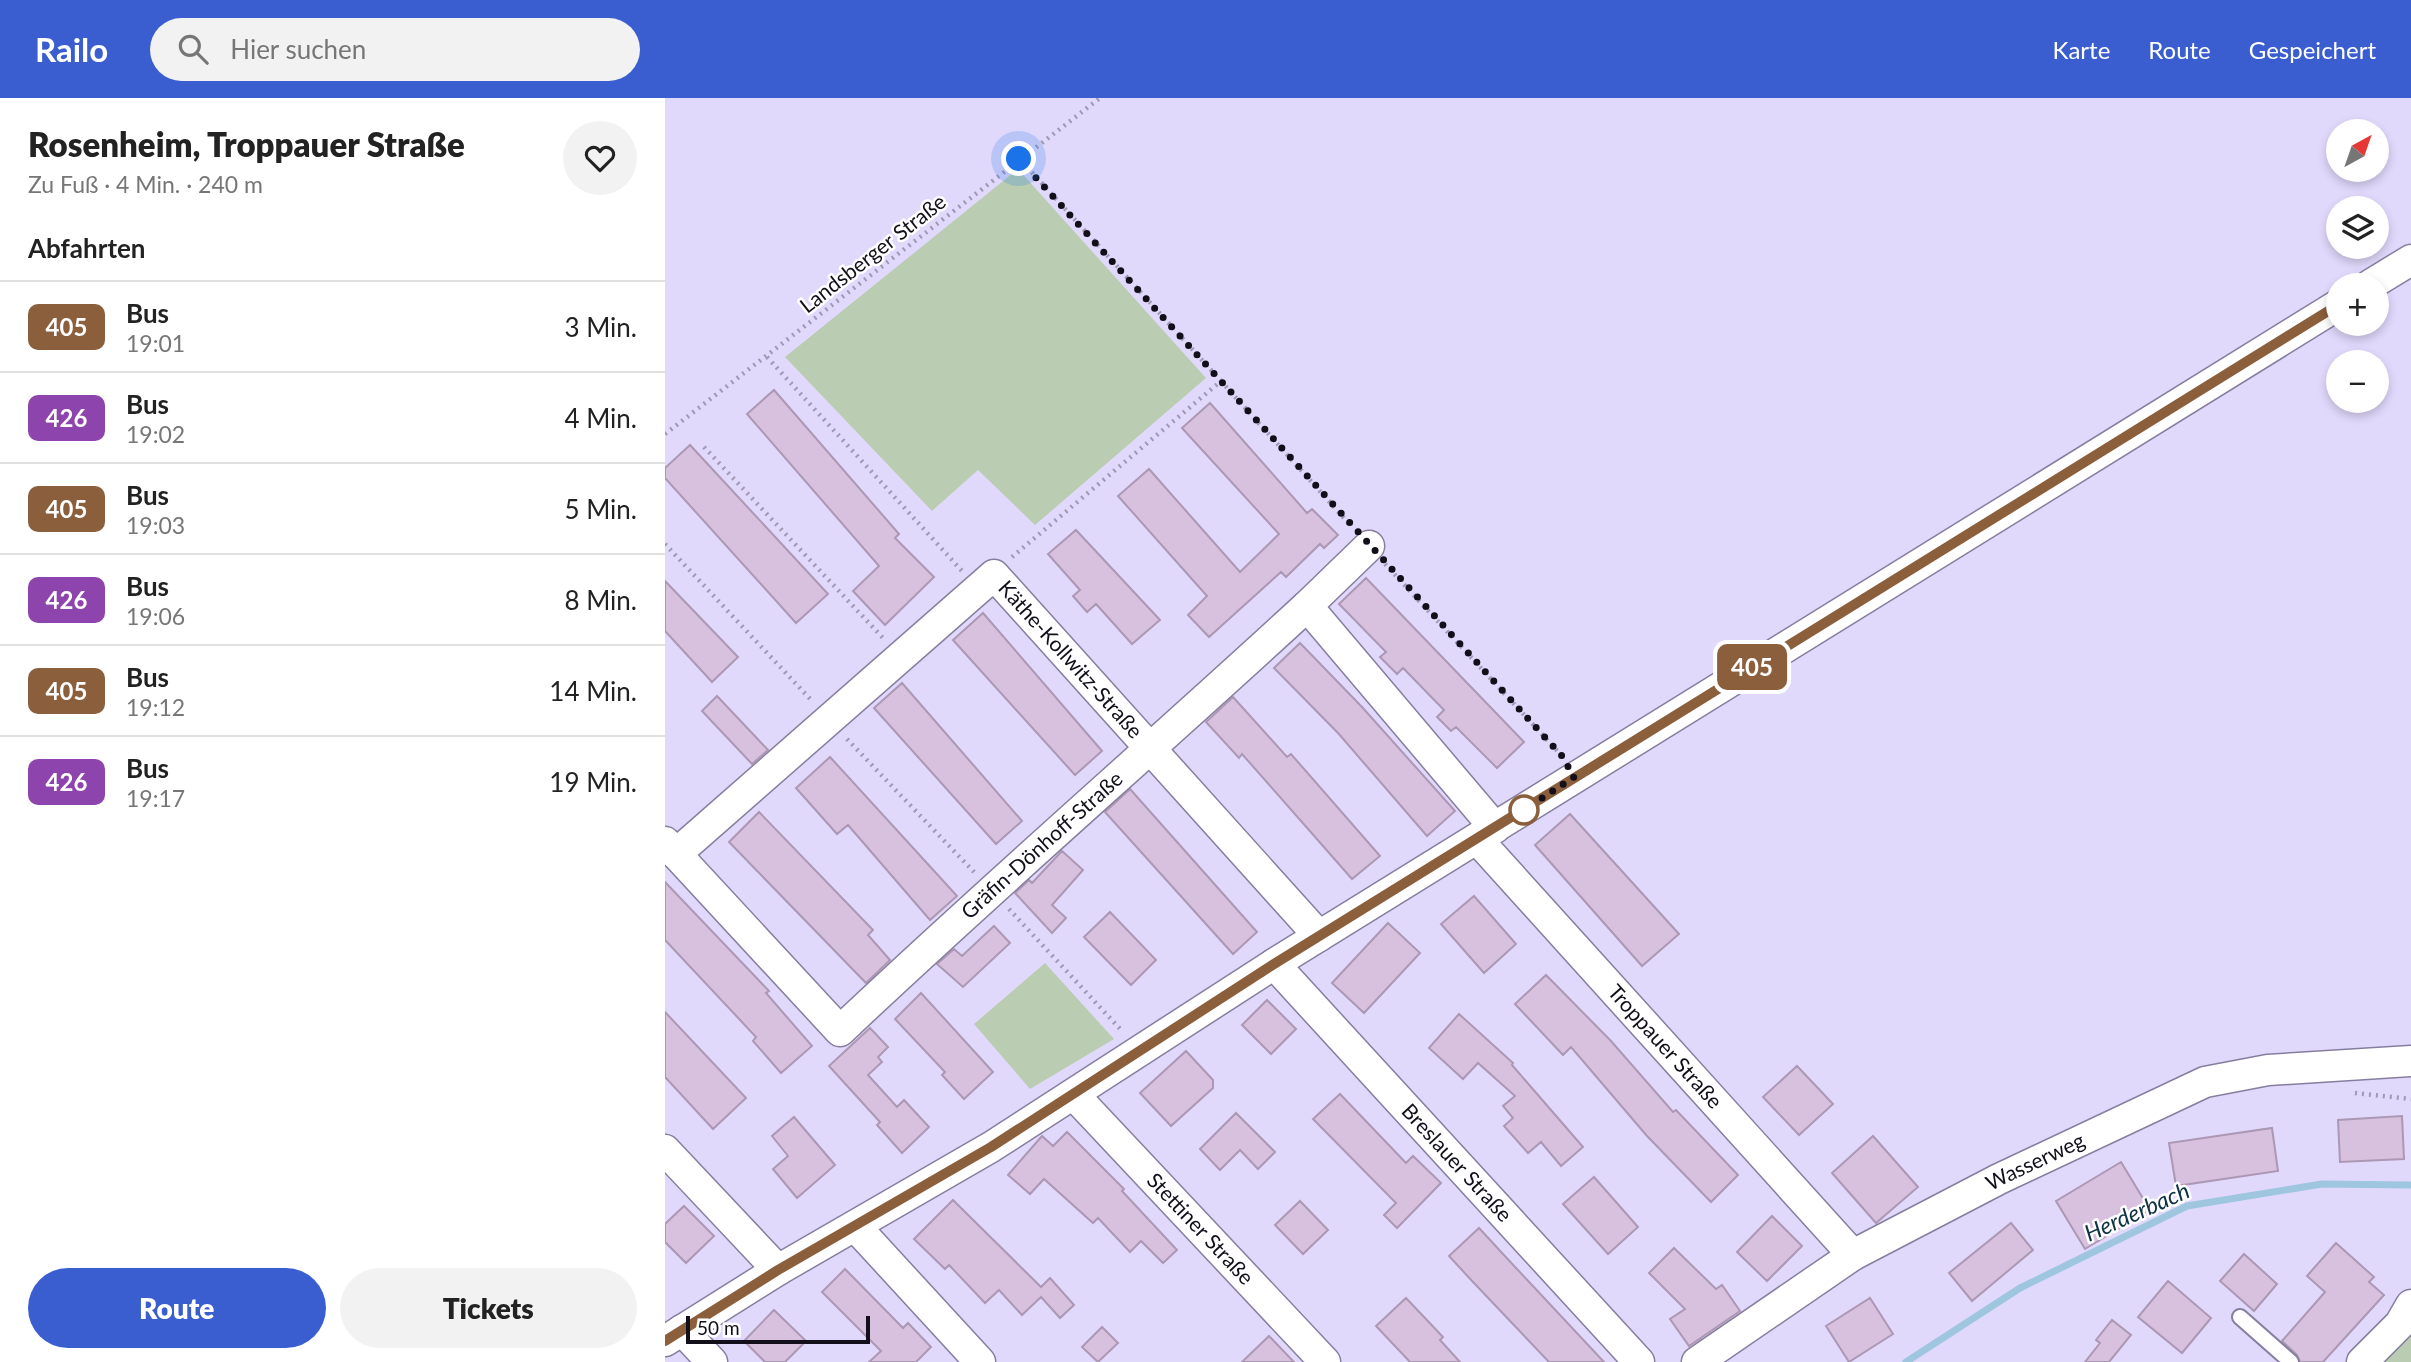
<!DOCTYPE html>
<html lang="de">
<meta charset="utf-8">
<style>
body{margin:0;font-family:Lato,sans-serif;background:#f2f2f2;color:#222;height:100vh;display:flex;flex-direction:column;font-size:26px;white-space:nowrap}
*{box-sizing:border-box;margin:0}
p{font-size:23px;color:#767676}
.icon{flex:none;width:38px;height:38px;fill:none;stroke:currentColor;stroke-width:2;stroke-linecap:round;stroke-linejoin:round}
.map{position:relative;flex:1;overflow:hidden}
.side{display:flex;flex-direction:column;background:#fff;width:665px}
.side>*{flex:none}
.badge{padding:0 14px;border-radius:10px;font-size:24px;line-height:46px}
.needle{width:46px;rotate:40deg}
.tools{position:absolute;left:1661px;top:21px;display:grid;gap:14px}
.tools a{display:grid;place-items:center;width:63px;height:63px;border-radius:50%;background:#fff;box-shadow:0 4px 10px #0003;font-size:35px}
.scale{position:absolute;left:21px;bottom:18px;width:184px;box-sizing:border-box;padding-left:7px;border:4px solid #120f1b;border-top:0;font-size:19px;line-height:24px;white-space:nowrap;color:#120f1b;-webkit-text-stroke:5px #fff;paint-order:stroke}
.you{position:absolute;width:35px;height:35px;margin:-18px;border:5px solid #fff;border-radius:50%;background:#1a73e8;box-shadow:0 0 0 10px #1a73e833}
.map>.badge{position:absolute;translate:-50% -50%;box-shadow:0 0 0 4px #fff}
h2{padding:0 28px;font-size:26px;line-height:63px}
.round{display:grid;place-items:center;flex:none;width:74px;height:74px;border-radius:37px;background:#f2f2f2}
.summary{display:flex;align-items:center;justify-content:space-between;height:119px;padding:0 28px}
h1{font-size:33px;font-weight:800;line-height:52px}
.button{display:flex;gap:14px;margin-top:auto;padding:14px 28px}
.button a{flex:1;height:80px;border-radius:42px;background:#3a5ed0;color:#fff;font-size:28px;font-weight:800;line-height:80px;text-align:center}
.button a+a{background:#f2f2f2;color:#222}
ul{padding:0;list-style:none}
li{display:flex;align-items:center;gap:21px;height:91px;padding:0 28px;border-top:2px solid #e0e0e0}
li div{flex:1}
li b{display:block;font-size:26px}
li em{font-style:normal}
li .badge{min-width:77px;font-weight:700;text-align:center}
header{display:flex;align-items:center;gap:42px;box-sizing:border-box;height:98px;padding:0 35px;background:#3a5ed0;color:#fff}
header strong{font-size:33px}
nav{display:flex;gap:38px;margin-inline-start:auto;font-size:24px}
.search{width:490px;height:63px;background:#f2f2f2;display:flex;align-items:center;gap:18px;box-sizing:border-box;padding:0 24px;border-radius:38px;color:#767676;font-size:26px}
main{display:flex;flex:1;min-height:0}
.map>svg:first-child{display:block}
.green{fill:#bacdb2}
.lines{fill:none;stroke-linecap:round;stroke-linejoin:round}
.stream{stroke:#9ec7df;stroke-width:7}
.building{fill:#d7c1df;stroke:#ac97b4;stroke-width:2}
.lane-casing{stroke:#867e9e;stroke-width:18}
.street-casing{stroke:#867e9e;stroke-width:33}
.path{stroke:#9f99b4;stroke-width:4.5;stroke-dasharray:2 5;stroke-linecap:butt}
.lane{stroke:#fff;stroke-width:14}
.street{stroke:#fff;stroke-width:30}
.line-casing{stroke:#fff;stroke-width:16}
.line{stroke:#8b5e3c;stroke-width:10}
.walk{stroke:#120f1b;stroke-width:7;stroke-dasharray:0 12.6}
.stop-dot{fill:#fff;stroke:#8b5e3c;stroke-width:3.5}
.labels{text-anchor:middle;stroke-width:5;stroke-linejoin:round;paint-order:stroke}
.street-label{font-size:21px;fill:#120f1b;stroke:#fff}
.water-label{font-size:23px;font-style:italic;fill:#0e3243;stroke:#fff}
</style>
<header>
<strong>Railo</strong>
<div class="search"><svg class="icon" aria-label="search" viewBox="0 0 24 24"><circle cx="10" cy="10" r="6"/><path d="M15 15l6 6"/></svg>Hier suchen</div>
<nav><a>Karte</a><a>Route</a><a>Gespeichert</a></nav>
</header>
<main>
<section class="side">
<div class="summary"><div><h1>Rosenheim, Troppauer Straße</h1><p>Zu Fuß · 4 Min. · 240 m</p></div><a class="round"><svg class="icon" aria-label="heart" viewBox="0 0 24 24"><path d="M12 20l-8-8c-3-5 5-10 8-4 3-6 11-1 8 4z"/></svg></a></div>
<h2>Abfahrten</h2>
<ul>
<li><span class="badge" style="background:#8b5e3c;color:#fff">405</span><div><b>Bus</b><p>19:01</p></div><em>3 Min.</em></li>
<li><span class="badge" style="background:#8e44ad;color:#fff">426</span><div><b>Bus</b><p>19:02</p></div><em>4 Min.</em></li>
<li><span class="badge" style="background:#8b5e3c;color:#fff">405</span><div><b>Bus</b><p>19:03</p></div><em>5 Min.</em></li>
<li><span class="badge" style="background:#8e44ad;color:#fff">426</span><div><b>Bus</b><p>19:06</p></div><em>8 Min.</em></li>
<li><span class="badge" style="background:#8b5e3c;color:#fff">405</span><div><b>Bus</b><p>19:12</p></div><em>14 Min.</em></li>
<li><span class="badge" style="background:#8e44ad;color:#fff">426</span><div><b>Bus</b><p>19:17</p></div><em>19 Min.</em></li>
</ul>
<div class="button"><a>Route</a><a>Tickets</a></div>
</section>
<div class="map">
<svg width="1746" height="1264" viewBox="0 0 1746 1264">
<rect width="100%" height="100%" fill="#e1d9fc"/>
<!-- green -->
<path class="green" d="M353 71 541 280 370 427 313 372 267 413 120 259Z
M380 865 449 941 365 991 309 926Z
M1746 1225V1264H1714Z"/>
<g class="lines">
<!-- stream -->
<path class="stream" d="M1241 1264 1355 1190 1522 1108 1657 1086 1746 1087"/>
</g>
<!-- building -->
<path class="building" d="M109 292 234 436 230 440 269 479 220 527 188 493 214 468 82 316Z
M545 305 642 415 647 411 673 437 659 450 655 446 621 479 616 474 544 539 523 517 542 498 453 398 484 371 575 474 614 436 517 330Z
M25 347 163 496 131 525 0 380V370Z
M411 432 495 522 467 546 431 506 422 514 408 498 415 492 383 456Z
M701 480 859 644 832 670 791 629 786 633 772 619 779 612 738 570 732 576 715 559 721 554 674 506Z
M0 483 73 559 47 584 0 533Z
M318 515 437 653 410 677 288 542Z
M635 545 697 609 790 713 762 738 673 635 609 570Z
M237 585 357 723 331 746 209 610Z
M52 598 103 652 87 666 37 613Z
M568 599 622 659 626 656 715 758 687 781 577 656 574 660 541 624Z
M165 659 292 798 265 822 183 727 172 736 131 690Z
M465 691 592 834 568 856 440 714Z
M94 714 208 832 203 837 225 862 201 885 64 744Z
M905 716 1014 836 977 868 870 747Z
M397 753 418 772 387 807 401 820 387 835 350 795 364 782 367 785Z
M0 784 104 893 101 895 147 948 116 975 88 943 91 939 0 842Z
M809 798 851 846 819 875 776 826Z
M445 814 491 862 466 887 419 839Z
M723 825 755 855 699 915 667 885Z
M329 828 345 845 298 889 272 866 289 851 297 858Z
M881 877 946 943 1008 1014 1011 1012 1073 1077 1046 1104 982 1038 906 949 898 957 850 906Z
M256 895 328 974 299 1001 277 977 280 974 230 921Z
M602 902 631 931 606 956 577 927Z
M0 914 81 1000 48 1031 0 979Z
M794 916 848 965 847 967 918 1049 896 1068 876 1044 863 1055 839 1028 848 1020 838 1008 850 998 813 965 798 981 764 950Z
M205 930 223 949 213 959 217 964 203 977 232 1009 239 1002 264 1029 237 1055 212 1027 215 1024 164 968Z
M521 953 548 982V990L506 1028 475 995Z
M1132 968 1168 1006 1134 1037 1098 999Z
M675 996 741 1065 748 1058 776 1085 732 1130 719 1117 731 1105 648 1021Z
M571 1015 610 1054 593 1071 575 1052 555 1072 535 1051Z
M1737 1018 1739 1061 1675 1064 1673 1022Z
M129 1019 170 1067 132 1100 108 1071 123 1058 107 1038Z
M1607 1030 1613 1073 1511 1088 1504 1045Z
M402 1034 459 1091 457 1093 512 1152 498 1165 476 1143 465 1154 433 1120 428 1125 379 1081 365 1096 343 1077 377 1038 388 1048Z
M1208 1038 1253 1089 1211 1125 1167 1075Z
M1456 1064 1485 1112 1420 1151 1391 1103Z
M929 1079 973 1129 943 1156 898 1106Z
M288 1102 376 1189 385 1180 409 1207 395 1220 376 1199 357 1217 334 1192 320 1205 284 1167 280 1171 249 1141Z
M635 1103 663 1132 638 1156 610 1127Z
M19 1108 49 1138 21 1165 0 1144V1126Z
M1107 1118 1137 1148 1102 1183 1072 1154Z
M1346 1125 1368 1152 1307 1203 1284 1175Z
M814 1130 838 1156 939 1264H884L808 1184 784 1158Z
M1671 1145 1709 1179 1704 1184 1719 1197 1658 1264H1635L1632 1257 1617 1243 1660 1194 1642 1178Z
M1009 1150 1051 1191 1057 1187 1075 1213 1024 1248 1005 1221 1020 1211 984 1175Z
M1579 1156 1612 1186 1589 1213 1555 1183Z
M180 1171 238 1230 243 1225 266 1249 251 1264H204L216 1253 157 1194Z
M1503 1183 1546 1220 1517 1255 1473 1219Z
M741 1200 778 1239 775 1242 795 1264H745L711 1228Z
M1205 1200 1228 1236 1184 1264 1161 1228Z
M109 1212 141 1243 120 1264H100L79 1243Z
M1447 1222 1466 1237 1444 1264H1420L1435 1245 1431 1242Z
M437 1229 453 1245 433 1264 417 1249Z
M604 1238 629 1264H577Z"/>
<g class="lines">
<defs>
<path id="lane" d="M1575 1219 1626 1264"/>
<g id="street">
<path d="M1705 187 1746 162"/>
<path d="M642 508 704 448"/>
<path id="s1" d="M812 741 1188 1157"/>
<path id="s2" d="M0 744 175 933C328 788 487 651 642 508L830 730"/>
<path id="s3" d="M11 756 329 477 654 838"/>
<path id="s4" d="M609 866 974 1264"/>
<path id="s5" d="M409 997 660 1264"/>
<path d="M0 1052 113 1172"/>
<path d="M190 1128 315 1264"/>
<path d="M17 1232 47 1264"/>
<path d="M0 1243 113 1172 326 1049 609 866 1673 207"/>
<path id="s6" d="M1032 1264 1188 1157 1334 1081 1540 984 1603 972 1746 963"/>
<path d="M1697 1264 1735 1226 1746 1207"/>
</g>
</defs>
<!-- lane casing -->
<use href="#lane" class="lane-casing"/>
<!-- street casing -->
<use href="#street" class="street-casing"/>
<!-- path -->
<path class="path" d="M102 259 297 473
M556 283 686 428
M0 336 435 0
M39 349 218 540
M0 446 148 604
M347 459 556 283 354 60
M720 466 897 658
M182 641 309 774
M344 811 457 933
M1690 995 1746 1001"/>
<!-- lane -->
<use href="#lane" class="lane"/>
<!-- street -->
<use href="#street" class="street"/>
</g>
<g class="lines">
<defs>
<path id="line" d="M0 1243 113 1172 326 1049 609 866 1673 207"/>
</defs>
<!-- line casing -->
<use href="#line" class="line-casing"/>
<!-- line -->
<use href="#line" class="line"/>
<!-- walk -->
<path class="walk" d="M354 61 897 658 909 679 859 712"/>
</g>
<!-- markers -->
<circle class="stop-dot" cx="859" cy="712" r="14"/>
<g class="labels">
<!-- street labels -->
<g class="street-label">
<text transform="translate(208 156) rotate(-38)" y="7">Landsberger Straße</text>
<text dy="7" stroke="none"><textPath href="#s3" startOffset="537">Käthe-Kollwitz-Straße</textPath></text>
<text dy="7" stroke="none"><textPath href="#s2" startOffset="532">Gräfin-Dönhoff-Straße</textPath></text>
<text dy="7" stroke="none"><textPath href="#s1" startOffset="280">Troppauer Straße</textPath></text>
<text dy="7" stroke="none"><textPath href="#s6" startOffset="394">Wasserweg</textPath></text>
<text dy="7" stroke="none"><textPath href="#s4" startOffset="270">Breslauer Straße</textPath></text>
<text dy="7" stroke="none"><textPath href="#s5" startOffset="184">Stettiner Straße</textPath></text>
</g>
<!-- water labels -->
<g class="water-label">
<text transform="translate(1472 1114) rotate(-24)" y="8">Herderbach</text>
</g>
</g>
</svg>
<div class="tools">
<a><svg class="needle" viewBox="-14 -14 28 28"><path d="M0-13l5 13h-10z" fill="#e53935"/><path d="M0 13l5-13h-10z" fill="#767676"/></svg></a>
<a><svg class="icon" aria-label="layers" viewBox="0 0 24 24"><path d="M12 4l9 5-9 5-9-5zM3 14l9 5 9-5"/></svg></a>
<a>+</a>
<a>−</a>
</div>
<div class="scale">50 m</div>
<div class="you" style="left:354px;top:61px"></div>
<b class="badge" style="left:1087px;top:569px;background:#8b5e3c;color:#fff">405</b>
</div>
</main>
